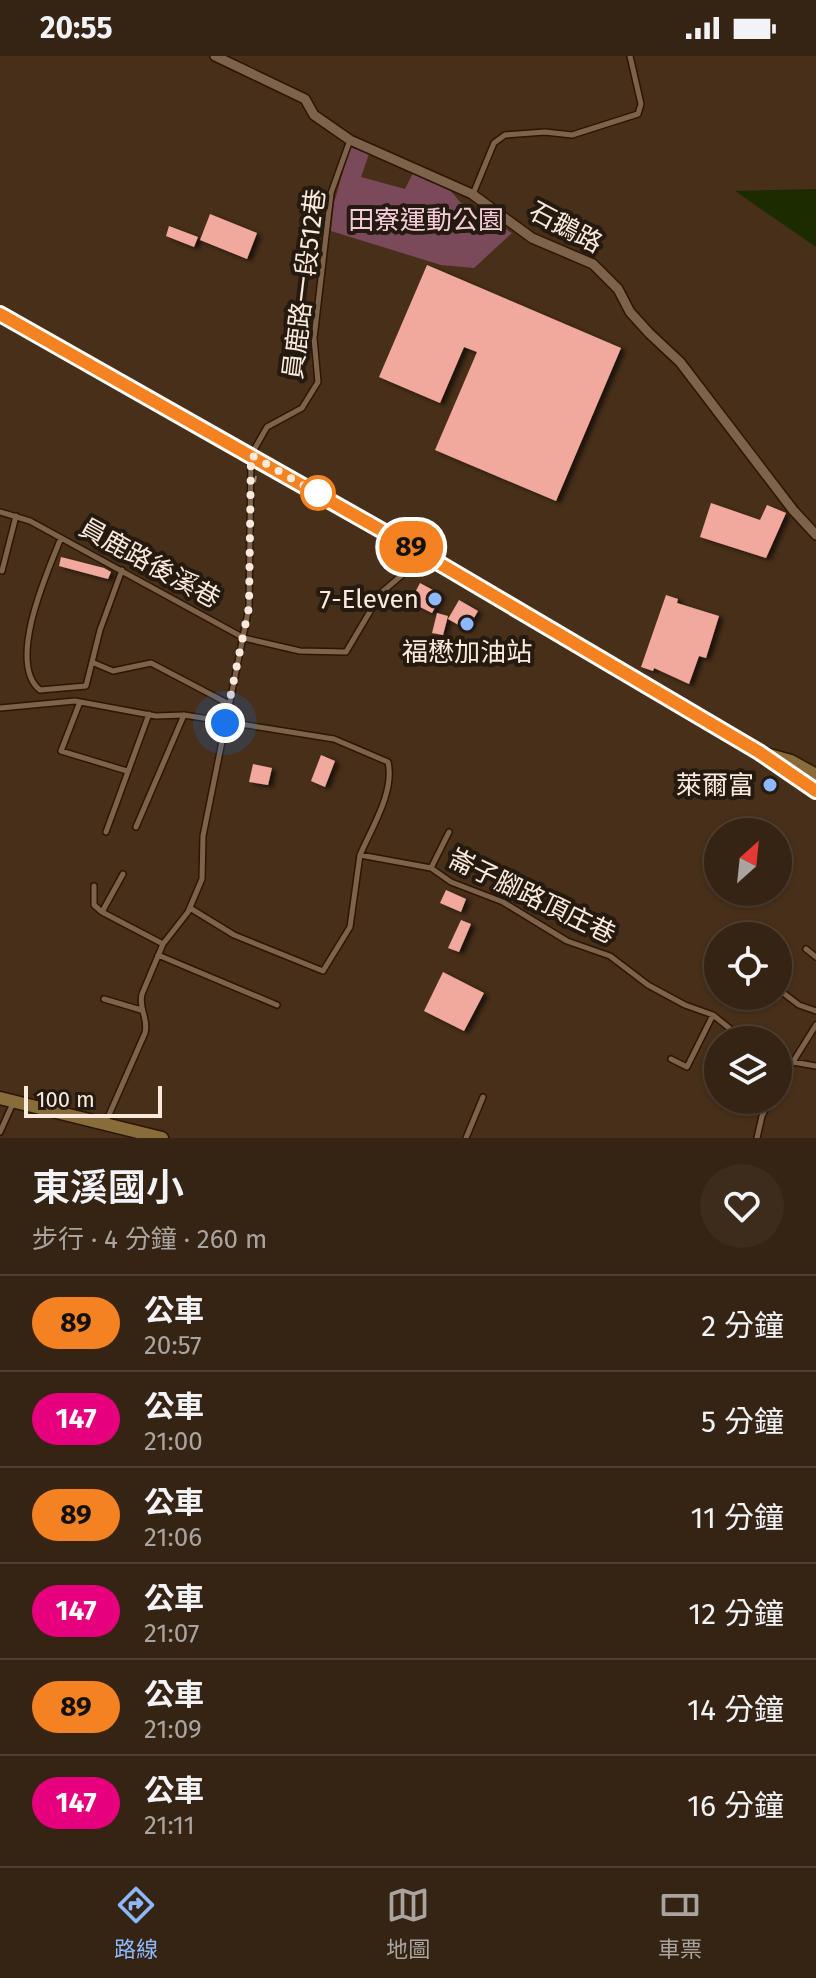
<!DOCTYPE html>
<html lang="zh-TW">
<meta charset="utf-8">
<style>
body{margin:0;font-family:"Fira Sans","Noto Sans TC",sans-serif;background:#3d2b1c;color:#f1f3f6;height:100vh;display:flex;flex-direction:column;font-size:30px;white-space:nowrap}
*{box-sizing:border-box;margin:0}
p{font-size:26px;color:#aaa4a0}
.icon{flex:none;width:44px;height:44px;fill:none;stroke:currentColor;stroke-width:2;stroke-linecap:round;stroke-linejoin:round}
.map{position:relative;height:1082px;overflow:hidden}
.panel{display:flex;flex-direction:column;background:#352313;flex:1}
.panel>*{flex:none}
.badge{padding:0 16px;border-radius:26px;font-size:28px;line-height:52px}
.needle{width:52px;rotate:27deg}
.fabs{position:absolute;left:704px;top:762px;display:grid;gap:16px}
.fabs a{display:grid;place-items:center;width:88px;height:88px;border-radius:50%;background:#352313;box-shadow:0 2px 6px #0004,0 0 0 2px #4f4033;font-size:40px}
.scale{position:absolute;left:24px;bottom:20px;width:138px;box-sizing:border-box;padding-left:8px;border:4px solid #faeadd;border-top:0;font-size:22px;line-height:28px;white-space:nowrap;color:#faeadd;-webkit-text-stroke:6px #251a10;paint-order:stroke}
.you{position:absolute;width:40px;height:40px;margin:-20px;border:6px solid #fff;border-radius:50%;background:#1a73e8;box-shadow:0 0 0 12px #1a73e833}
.map>.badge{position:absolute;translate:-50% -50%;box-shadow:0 0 0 4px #fff}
.round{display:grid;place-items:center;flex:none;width:84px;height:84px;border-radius:42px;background:#3d2b1c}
.head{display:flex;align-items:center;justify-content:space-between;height:136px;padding:0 32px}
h1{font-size:38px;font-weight:600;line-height:60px}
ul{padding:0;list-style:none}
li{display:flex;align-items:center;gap:24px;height:96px;padding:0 32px;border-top:2px solid #4f4033}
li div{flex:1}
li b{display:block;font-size:30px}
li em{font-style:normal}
li .badge{min-width:88px;font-weight:700;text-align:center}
.status{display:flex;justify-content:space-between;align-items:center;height:56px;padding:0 40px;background:#352313;direction:ltr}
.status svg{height:22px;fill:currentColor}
.tabs{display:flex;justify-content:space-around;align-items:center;height:112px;border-top:2px solid #4f4033;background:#352313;font-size:22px;color:#aaa4a0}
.tabs a{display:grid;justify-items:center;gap:4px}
.tabs .on{color:#8eb8fd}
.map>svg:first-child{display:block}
.green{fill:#7a4a5b}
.water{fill:#1d2b00}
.building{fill:#f2a99d;filter:url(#shadow)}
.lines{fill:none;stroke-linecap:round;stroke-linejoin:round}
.lane-casing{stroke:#2c1602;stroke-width:8}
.street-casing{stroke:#2c1602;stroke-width:12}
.secondary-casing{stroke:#2c1602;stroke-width:15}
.lane{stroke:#7e634c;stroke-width:5}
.street{stroke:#7e634c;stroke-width:9}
.secondary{stroke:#886d3b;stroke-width:12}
.path-bridge{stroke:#a08c7b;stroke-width:2;stroke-dasharray:6 6;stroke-linecap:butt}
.line-casing{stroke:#fff;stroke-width:18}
.line{stroke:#f58220;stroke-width:12}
.walk{stroke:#faeadd;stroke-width:8;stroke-dasharray:0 14.4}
.stop-dot{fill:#fff;stroke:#f58220;stroke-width:4}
.poi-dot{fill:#8eb8fd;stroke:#251a10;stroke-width:3}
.labels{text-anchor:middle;stroke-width:8;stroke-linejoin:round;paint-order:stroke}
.park-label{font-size:26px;fill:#f4ccd9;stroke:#251a10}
.street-label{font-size:26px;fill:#faeadd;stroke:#251a10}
.poi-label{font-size:26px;fill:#faeadd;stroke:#251a10;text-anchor:end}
</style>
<div class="status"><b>20:55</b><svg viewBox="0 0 49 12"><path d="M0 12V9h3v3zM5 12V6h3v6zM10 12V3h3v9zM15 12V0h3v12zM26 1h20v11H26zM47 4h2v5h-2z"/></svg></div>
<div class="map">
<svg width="816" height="1082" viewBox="0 0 816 1082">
<defs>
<filter id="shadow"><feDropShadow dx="4.5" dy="2.5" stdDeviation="2" flood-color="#0009"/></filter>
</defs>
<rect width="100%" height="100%" fill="#472f19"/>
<!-- green -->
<path class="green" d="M350 91 369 98 361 121 405 133 413 117 449 133 461 147 512 177 474 212 441 209 331 175 334 147Z"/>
<!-- water -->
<path class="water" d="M816 133V191L735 135Z"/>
<!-- building -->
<path class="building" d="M210 158 257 177 247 203 200 184Z
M169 170 198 181 194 191 166 180Z
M427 209 621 292 556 445 435 394 477 296 464 291 440 347 379 321Z
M711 447 760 464 767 449 786 457 766 502 700 481Z
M61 501 104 512 111 516 108 523 59 510Z
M420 527 442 539 432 557 410 546Z
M666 539 678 543 677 547 719 560 706 602 699 600 689 628 654 612 653 615 641 611Z
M459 544 478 555 467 574 448 563Z
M437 557 448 560 443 579 432 577Z
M321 699 335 705 325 731 311 725Z
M253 708 272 712 268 729 249 726Z
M446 834 466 843 461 856 440 847Z
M461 864 471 868 459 896 448 892Z
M443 916 484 937 464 975 424 955Z"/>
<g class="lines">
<defs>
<path id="lane" d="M473 138 494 87 505 79 545 76 572 79 638 58 641 48 630 0
M0 456 30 465 244 582 300 595 346 596 381 537 423 501
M61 482C48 514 6 607 40 634L86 630 100 574 122 514
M2 515 16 460
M94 607 113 615 151 607 229 648
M80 646 61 695 127 715
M0 652 75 645 156 660 184 659 334 683 388 706C395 735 372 771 360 799
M136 771 184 659
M106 776 149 658
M431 812 449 776
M94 830V849L102 856 163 888
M190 852 234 879 323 915 350 871 360 799 431 812 451 826 503 846 567 885 610 900 648 929 685 949 713 959 744 984
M102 856 123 818
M806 893 816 901
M158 899 277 949
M778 915 779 908
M778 933 799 949 816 955
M104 943 141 954
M671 1003 687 1011 713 959
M793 1006 816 1010
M778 1012 785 1017
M778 1030 816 969
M105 1068 145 977C149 962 138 953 142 938L163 888 188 856 202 823 203 780 249 551 251 399 267 371 302 352 318 326 314 282 331 137 350 84
M0 1076 14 1045
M466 1082 483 1041
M757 1082 762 1060 770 1044"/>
<path id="street" d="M215 0 305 43 314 59 350 84 472 138 532 182 593 208 618 233 630 256 649 277 680 306 793 454 816 479"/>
<path id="secondary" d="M0 258 425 499 759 696 816 735
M766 698 791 705 816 719
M0 1042 162 1082"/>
</defs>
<!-- lane casing -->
<use href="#lane" class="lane-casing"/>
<!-- street casing -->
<use href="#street" class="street-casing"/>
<!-- secondary casing -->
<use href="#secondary" class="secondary-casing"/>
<!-- lane -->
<use href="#lane" class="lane"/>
<!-- street -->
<use href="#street" class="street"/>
<!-- secondary -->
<use href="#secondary" class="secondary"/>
<!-- path-bridge -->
<path class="path-bridge" d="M255 426 260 392"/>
</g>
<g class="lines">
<defs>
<path id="line" d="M0 258 425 499 759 696 816 735"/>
</defs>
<!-- line casing -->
<use href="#line" class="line-casing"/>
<!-- line -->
<use href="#line" class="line"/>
<!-- walk -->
<path class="walk" d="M225 667 249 551 251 399 325 442 318 437"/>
</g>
<!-- markers -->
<circle class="stop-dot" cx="318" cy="437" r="16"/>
<g class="poi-dot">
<circle cx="435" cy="543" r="8"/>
<circle cx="467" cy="568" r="8"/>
<circle cx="770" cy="729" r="8"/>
</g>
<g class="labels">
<!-- park labels -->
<g class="park-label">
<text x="426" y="173">田寮運動公園</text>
</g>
<!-- street labels -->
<g class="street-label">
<text transform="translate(566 171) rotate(28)" y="9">石鵝路</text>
<text transform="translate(304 228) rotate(-83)" y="9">員鹿路一段512巷</text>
<text transform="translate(150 507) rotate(29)" y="9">員鹿路後溪巷</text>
<text transform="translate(532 840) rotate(26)" y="9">崙子腳路頂庄巷</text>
</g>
<!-- poi labels -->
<g class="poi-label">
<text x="419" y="552">7-Eleven</text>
<text x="467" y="605" text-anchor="middle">福懋加油站</text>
<text x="754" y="738">萊爾富</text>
</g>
</g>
</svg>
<div class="fabs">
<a><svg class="needle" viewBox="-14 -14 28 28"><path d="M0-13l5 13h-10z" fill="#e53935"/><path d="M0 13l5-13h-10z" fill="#aaa4a0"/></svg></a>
<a><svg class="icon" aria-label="locate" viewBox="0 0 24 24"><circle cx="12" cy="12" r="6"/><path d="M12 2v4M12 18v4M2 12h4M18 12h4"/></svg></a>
<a><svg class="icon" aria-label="layers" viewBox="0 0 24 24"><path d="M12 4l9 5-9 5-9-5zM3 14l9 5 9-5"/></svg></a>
</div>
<div class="scale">100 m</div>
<div class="you" style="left:225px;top:667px"></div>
<b class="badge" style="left:411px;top:491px;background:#f58220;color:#111">89</b>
</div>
<section class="panel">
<div class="head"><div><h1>東溪國小</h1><p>步行 · 4 分鐘 · 260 m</p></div><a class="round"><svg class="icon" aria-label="heart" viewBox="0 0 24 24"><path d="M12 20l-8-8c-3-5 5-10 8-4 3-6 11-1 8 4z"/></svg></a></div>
<ul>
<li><span class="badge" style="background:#f58220;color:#111">89</span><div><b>公車</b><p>20:57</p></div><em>2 分鐘</em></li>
<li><span class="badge" style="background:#e6007e;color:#fff">147</span><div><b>公車</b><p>21:00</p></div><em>5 分鐘</em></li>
<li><span class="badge" style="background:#f58220;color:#111">89</span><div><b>公車</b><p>21:06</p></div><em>11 分鐘</em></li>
<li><span class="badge" style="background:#e6007e;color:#fff">147</span><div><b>公車</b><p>21:07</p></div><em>12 分鐘</em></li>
<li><span class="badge" style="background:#f58220;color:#111">89</span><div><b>公車</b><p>21:09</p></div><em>14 分鐘</em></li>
<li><span class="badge" style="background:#e6007e;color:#fff">147</span><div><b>公車</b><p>21:11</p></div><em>16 分鐘</em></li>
</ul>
</section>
<nav class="tabs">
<a class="on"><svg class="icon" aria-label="directions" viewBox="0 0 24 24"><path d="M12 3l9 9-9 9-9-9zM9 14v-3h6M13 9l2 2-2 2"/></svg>路線</a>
<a><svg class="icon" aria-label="map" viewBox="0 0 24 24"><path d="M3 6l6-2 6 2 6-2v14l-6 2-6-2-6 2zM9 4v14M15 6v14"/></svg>地圖</a>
<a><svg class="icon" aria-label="tickets" viewBox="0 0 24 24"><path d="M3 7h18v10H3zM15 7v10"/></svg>車票</a>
</nav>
